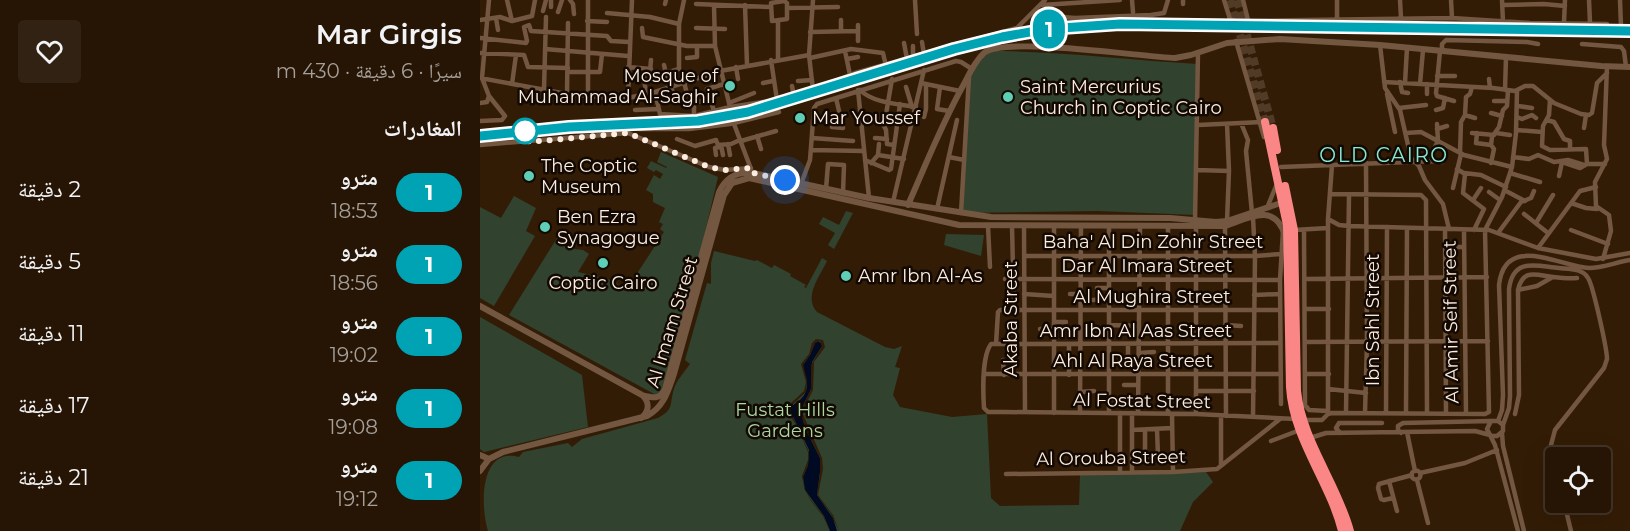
<!DOCTYPE html>
<html lang="ar">
<meta charset="utf-8">
<style>
body{margin:0;font-family:Montserrat,"Noto Naskh Arabic",sans-serif;background:#322213;color:#f1f3f6;direction:rtl;height:100vh;display:flex;flex-direction:column;font-size:22px;white-space:nowrap}
*{box-sizing:border-box;margin:0}
p{font-size:20px;color:#a49f9a}
.icon{flex:none;width:33px;height:33px;fill:none;stroke:currentColor;stroke-width:2;stroke-linecap:round;stroke-linejoin:round}
.map{position:relative;flex:1;overflow:hidden;direction:ltr}
.sheet{display:flex;flex-direction:column;background:#261504;width:480px}
.sheet>*{flex:none}
.badge{padding:0 12px;border-radius:20px;font-size:21px;line-height:39px}
.fabs{position:absolute;left:1065px;top:447px;display:grid;gap:12px}
.fabs a{display:grid;place-items:center;width:66px;height:66px;border-radius:6px;background:#261504;box-shadow:0 6px 24px #0002,0 0 0 2px #423426;font-size:30px}
.you{position:absolute;width:30px;height:30px;margin:-15px;border:4px solid #fff;border-radius:50%;background:#1a73e8;box-shadow:0 0 0 9px #1a73e833}
.map>.badge{position:absolute;translate:-50% -50%;box-shadow:0 0 0 3px #fff}
h2{padding:0 18px;font-size:22px;line-height:54px}
.round{display:grid;place-items:center;flex:none;width:63px;height:63px;border-radius:6px;background:#322213}
.headline{display:flex;align-items:center;justify-content:space-between;height:102px;padding:0 18px}
h1{font-size:28px;font-weight:600;line-height:45px}
ul{padding:0;list-style:none}
li{display:flex;align-items:center;gap:18px;height:72px;padding:0 18px}
li div{flex:1}
li b{display:block;font-size:22px}
li em{font-style:normal}
li .badge{min-width:66px;font-weight:700;text-align:center}
main{display:flex;flex:1;min-height:0}
.map>svg:first-child{display:block}
.green{fill:#31432e}
.water{fill:#000b23}
.pier{fill:#331c06}
.lines{fill:none;stroke-linecap:round;stroke-linejoin:round}
.highway-tunnel{stroke:#513b27;stroke-width:8;stroke-dasharray:8 4;stroke-linecap:butt}
.street{stroke:#735741;stroke-width:4.5}
.secondary{stroke:#735741;stroke-width:6}
.highway{stroke:#fa8785;stroke-width:8}
.rail{stroke:#c8b6a7;stroke-width:1.5;stroke-dasharray:12 6;stroke-linecap:butt}
.line-casing{stroke:#fff;stroke-width:14}
.line{stroke:#00a3b4;stroke-width:9}
.walk{stroke:#fdede0;stroke-width:6;stroke-dasharray:0 10.8}
.poi-dot{fill:#5eceb7;stroke:#130903;stroke-width:2}
.stop-dot{fill:#fff;stroke:#00a3b4;stroke-width:3}
.labels{text-anchor:middle;stroke-width:5;stroke-linejoin:round;paint-order:stroke}
.poi-label{font-size:18px;fill:#fdede0;stroke:#130903;text-anchor:start}
.street-label{font-size:18px;fill:#fdede0;stroke:#130903}
.park-label{font-size:18px;fill:#abd7a3;stroke:#130903}
.neighbourhood-label{font-size:20px;letter-spacing:1.5px;fill:#86ead4;stroke:#130903}
</style>
<main>
<div class="map">
<svg width="1150" height="531" viewBox="0 0 1150 531">
<rect width="100%" height="100%" fill="#331c06"/>
<!-- green -->
<path class="green" d="M509 51C579 51 648 60 718 64L716 215 617 211 480 213 489 75Z
M181 152 238 177 212 288 181 392 176 395 29 315 77 238 95 249 103 250 109 254 98 272 128 279 147 289 184 232 180 229 183 224 179 222 185 208 173 202V194L166 190 174 175 180 179 183 174 176 170 174 172 167 168 171 161 186 168 187 167 177 162Z
M34 196 56 208 46 231 55 236 14 306 0 298V207L21 218Z
M366 211 373 213 354 249 348 245 355 233 339 224 343 217 359 225Z
M466 234 504 235 501 256 464 245Z
M234 251 275 261 277 260 292 268 294 265 311 274 310 276 326 285 324 287 326 288 342 258 347 261C340 276 323 297 337 312L405 347 414 349 422 346 415 367 420 368 413 395 420 407 472 417 507 414 511 498 520 506 599 505 600 475 726 472 733 482 713 502 700 531H8C0 505 0 446 39 457L43 452 88 443 92 447 102 439 178 418C195 409 189 404 194 389 196 381 205 371 210 364L205 360 227 283 231 284V263Z
M0 317 102 375 108 427 4 452 0 449Z"/>
<!-- water -->
<path class="water" d="M338 341 341 343 342 346 332 362 331 389 321 410 325 428 340 458V472L337 495 353 518 357 531H350L344 516 325 490 323 477 328 465 329 450 310 410C313 404 316 403 321 399 332 388 324 377 323 365L330 355 335 343Z"/>
<!-- pier -->
<path class="pier" d="M336 339 343 340 345 347 334 362 333 390 325 406 323 414 342 458 343 469 338 495 353 515 359 531 351 514 337 495 340 472V458L325 428 321 414 322 408 331 389V365L342 346 340 341 335 343 330 355 323 365 327 380 326 392 312 405 310 410 329 452 328 465 323 477 324 487 331 500 344 516 350 531 343 516 331 501 324 488 322 476 328 460V452L317 426 308 413 310 404 324 391 326 382 321 364 329 354 332 343Z"/>
<g class="lines">
<!-- highway-tunnel -->
<path class="highway-tunnel" d="M750 0 785 122
M757 0 793 128"/>
<!-- street -->
<path class="street" d="M27 0 32 21
M71 0V7
M90 0 93 4 94 14
M333 0 329 55 333 90
M435 0 437 34
M652 0 653 12
M703 0V4
M744 0 750 19 754 21 972 18 1050 23 1127 24
M763 0 768 20
M920 0 921 18
M971 0 972 18
M1022 0 1023 22
M1109 0 1110 23
M1140 0 1141 27
M304 1 307 3V19L292 21 291 3Z
M185 4 186 0
M216 4 291 7
M234 5 235 46 250 107
M265 5 267 65
M562 5 640 0
M1023 5 1064 4 1085 6
M307 8 358 7
M63 11 66 0
M78 12 82 0
M127 13 170 17 199 24
M570 16 595 18 671 15 684 13 688 0
M16 18 18 30
M857 19V0
M0 20 20 17 32 21
M32 21 52 16 55 0
M107 21 127 22
M298 21V59
M1084 22 1085 0
M378 25V41
M162 28 163 37 207 46H235
M216 28 245 29
M361 31V20
M330 32 378 31
M0 38 46 43 47 41 44 27 49 25 51 31 127 36 131 41 149 42
M756 41 784 137
M442 42 444 54
M424 43 427 59
M1102 44 1141 47 1144 51 1146 67
M900 45 905 88 920 110 931 158 939 166 945 180 963 204 969 229
M433 46V57
M65 49 148 56
M365 51 370 75
M960 51 956 93 957 96 974 101
M962 51V44L966 40 1047 42 1058 44
M0 53 44 55 48 67 88 68
M207 58 217 57V47
M330 58 371 49 403 53 406 66
M367 59 378 57
M291 60 297 100
M184 65 187 78
M148 67 171 69
M256 67 258 79
M88 72H120L122 54
M170 72 171 60
M186 73 199 69V24L204 0
M957 76H975
M164 77 166 94
M0 78 87 94 134 99 148 98 175 92 240 71 329 55
M412 79 404 126 406 130 407 144 414 145
M1009 79 1010 88
M318 81 332 80
M204 82 207 94
M904 82 1013 88 1035 91 1045 86H1053L1074 103 1101 114 1109 115 1112 113 1117 83 1127 73
M920 82 922 92 928 93
M283 83 293 81
M441 83 480 91
M925 83 927 48
M32 84 36 55
M940 84 943 50
M191 86 195 100
M312 86 314 97
M426 87 432 107
M460 87 457 109 469 111
M64 89 66 17
M378 90 389 198
M380 90C393 103 418 104 436 107
M1025 90 1026 57
M175 92 180 114 214 116 250 107 314 97 375 73 537 28 565 0
M87 94 88 23
M907 94 915 132
M947 94V84
M108 96V0
M148 98 152 0
M1070 100 1069 115 1063 126 1062 146 1070 150 1106 149 1107 164
M1014 101H1027
M0 103 7 102 9 96
M249 103 274 93
M1038 106 1052 108
M919 108 946 105
M155 110 179 109
M956 110 963 108 965 98
M234 111 227 89 244 84
M1011 113 1022 116
M985 115 995 118
M214 116V103L230 99
M444 117 446 109V84
M1037 117 1042 119 1052 115 1056 118
M1067 120 1074 122 1084 139 1090 141V148
M0 121 22 120 25 116 9 96 2 78 9 0
M761 123 768 140 766 151 772 213
M254 124 271 169
M718 125 782 122
M352 127 363 128 356 98
M1104 128 1106 115
M159 129H209L250 124 299 112
M957 129 967 126
M1036 130 1062 132
M926 133 941 132 984 155 1032 167
M992 133 1014 135
M997 133 996 143 1011 145
M1016 133 1030 135
M277 136 281 149
M332 138 373 141
M395 138 407 139
M197 139 215 146 236 140 238 145 251 144 260 140
M261 141 296 131
M248 144 250 155
M0 145 148 133 229 167 245 170 271 168
M241 145 243 155
M331 150 384 151
M953 151 958 141 957 124
M980 153 981 122 985 115 986 97 990 94 992 87
M236 155 235 148 239 147 238 145
M398 155 424 159
M469 157 484 160
M1033 157 1049 159 1058 155 1074 162 1088 160 1104 165
M385 160 409 170 411 169 420 104
M391 163 398 155 399 144
M1011 163 1014 149 1011 145 1012 137 1019 127 1023 110 1027 106 1028 91
M1085 163 1100 168 1107 164H1125
M801 167 955 161 962 162
M977 169 985 174 983 193 1004 209 994 230
M717 170 749 171
M984 173 1001 175 1026 187
M1030 173 1060 182
M1079 176 1082 162
M321 184 330 160 334 108 337 104 476 61 481 62 492 69
M973 188 981 154
M346 189 348 164 364 165 363 193
M1026 191 1045 201
M1009 192 1020 200
M851 194 941 195 946 200 947 413
M993 200 1001 188
M413 202 444 70
M1091 203 1106 208 1117 209
M787 208 796 186
M457 209 477 120
M481 213 489 77
M1044 214 1068 233
M773 217 775 256 773 417
M848 219 859 225 869 226 1009 230 1058 248 1116 259 1150 253
M715 220 718 53
M747 221 749 171 747 124
M1056 223 1073 195
M574 225V413
M629 225V413
M688 225V414
M508 226 510 267
M532 226 534 311
M544 226 545 412
M745 226 746 416
M965 229 966 413
M814 230 848 228
M824 230 825 405 829 410 848 411
M984 230 986 414
M1091 230 1128 244
M1018 233 1041 202 1051 198 1054 191
M965 247H984
M1058 248 1100 191 1116 187
M544 256H775L801 254
M1123 259 1131 231 1129 215 1116 206 1115 182 1127 159 1124 145 1127 66
M525 279 800 280
M825 279 1007 277
M617 288H629
M1038 290 1057 286 1071 278
M544 294 574 296
M590 294H601
M774 295 800 294
M613 300 629 299
M825 309H849
M574 322H586
M629 325 659 326
M746 325 761 326
M560 329H574
M825 342 1008 341
M800 343 511 344C502 356 503 392 504 408L508 412H525L716 414 816 419
M516 344 518 312 520 310H800
M648 344V366
M659 353 674 352
M523 360 524 375
M659 363H668
M505 374H801
M825 374H849
M589 375V345
M644 385H658
M848 389 886 393
M716 391H774
M600 392 614 391
M629 399H658
M801 404 800 280 803 231
M600 413 601 225
M640 413V472
M652 413V472
M658 413 660 225
M866 413 869 195
M885 413 887 342 886 163
M906 413 907 227
M926 413 927 228
M692 414 693 472
M716 414V226
M848 414V219L852 165
M1035 414 1039 395 1038 290C1043 268 1056 275 1073 277 1081 278 1089 279 1097 278
M824 420H842L848 414 852 413 1005 414 1009 412 1005 230 1022 197 1032 167 1036 133 1037 91
M1018 421 1022 410 1023 395 1019 285C1025 233 1079 266 1109 268 1122 268 1137 262 1150 260
M1023 425 1029 408 1030 396 1029 289C1033 257 1056 266 1079 268 1088 269 1103 268 1108 278 1113 285 1127 349 1127 359L1124 368 1075 430 1071 445 1076 466
M677 429 678 456
M652 430 692 428
M665 430V457
M927 432 935 471
M860 433 856 428 859 423H902
M921 433 918 430V426L923 423 1011 421
M1022 433 1023 446 1044 531
M1012 436H1017L1023 431V425L1018 421H1011L1007 429 1015 445 1038 531
M830 438 846 433 995 431 1010 435
M791 441 820 430
M652 457 693 456
M741 465V416
M931.5 475a4.5 4.5 0 1 1 9 0a4.5 4.5 0 1 1-9 0Z
M940 473 985 463 1017 450
M526 474 693 472 737 469 800 419
M937 480 948 523
M909 481 917 511
M913 498 904 500 901 499 898 488 899 484 932 475
M1084 502 1091 531"/>
<!-- secondary -->
<path class="secondary" d="M428 205C446 164 462 123 484 84 489 74 495 61 504 53 524 36 662 57 695 58L711 55 747 43 800 39 900 45 1121 66 1150 67
M0 306 162 395C173 398 180 400 185 389L239 192C246 177 257 171 273 173L389 198 511 217 690 218 736 222 747 221 804 202
M161 418C169 412 170 403 163 396
M0 455 9 459
M0 471 9 459 23 452 167 416C184 407 188 391 194 374L244 195 252 183 269 178 479 225 745 226C769 218 794 202 805 235"/>
<!-- highway -->
<path class="highway" d="M785 122 807 225 810 387C813 439 850 482 862 531
M793 128 797 150
M805 186 814 230 817 391C822 441 857 483 870 531"/>
<!-- rail -->
<path class="rail" d="M0 136 89 127 218 121 268 112 474 49 522 37 567 29 640 24 1150 31"/>
</g>
<g class="lines">
<defs>
<path id="line" d="M0 136 89 127 218 121 268 112 474 49 522 37 567 29 640 24 1150 31"/>
</defs>
<!-- line casing -->
<use href="#line" class="line-casing"/>
<!-- line -->
<use href="#line" class="line"/>
<!-- walk -->
<path class="walk" d="M45 131 49 142 148 133 229 167 245 170 271 168 273 173 305 180"/>
</g>
<!-- markers -->
<g class="poi-dot">
<circle cx="250" cy="86" r="6"/>
<circle cx="528" cy="97" r="6"/>
<circle cx="320" cy="118" r="6"/>
<circle cx="49" cy="176" r="6"/>
<circle cx="65" cy="227" r="6"/>
<circle cx="123" cy="263" r="6"/>
<circle cx="366" cy="276" r="6"/>
</g>
<circle class="stop-dot" cx="45" cy="131" r="12"/>
<g class="labels">
<!-- poi labels -->
<g class="poi-label">
<text x="238" y="82" text-anchor="end">Mosque of<tspan x="238" dy="21">Muhammad Al-Saghir</tspan></text>
<text x="540" y="93">Saint Mercurius<tspan x="540" dy="21">Church in Coptic Cairo</tspan></text>
<text x="332" y="124">Mar Youssef</text>
<text x="61" y="172">The Coptic<tspan x="61" dy="21">Museum</tspan></text>
<text x="77" y="223">Ben Ezra<tspan x="77" dy="21">Synagogue</tspan></text>
<text x="378" y="282">Amr Ibn Al-As</text>
<text x="123" y="289" text-anchor="middle">Coptic Cairo</text>
</g>
<!-- street labels -->
<g class="street-label">
<text x="673" y="248">Baha' Al Din Zohir Street</text>
<text x="667" y="272">Dar Al Imara Street</text>
<text x="672" y="303">Al Mughira Street</text>
<text transform="translate(531 319) rotate(-90)" y="6">Akaba Street</text>
<text transform="translate(893 320) rotate(-90)" y="6">Ibn Sahl Street</text>
<text transform="translate(192 322) rotate(-73)" y="6">Al Imam Street</text>
<text transform="translate(971 322) rotate(-91)" y="6">Al Amir Seif Street</text>
<text x="656" y="337">Amr Ibn Al Aas Street</text>
<text x="653" y="367">Ahl Al Raya Street</text>
<text transform="translate(662 401) rotate(1)" y="6">Al Fostat Street</text>
<text transform="translate(631 458) rotate(-1)" y="6">Al Orouba Street</text>
</g>
<!-- park labels -->
<g class="park-label">
<text x="305" y="416">Fustat Hills<tspan x="305" dy="21">Gardens</tspan></text>
</g>
<!-- neighbourhood labels -->
<g class="neighbourhood-label">
<text x="904" y="162">OLD CAIRO</text>
</g>
</g>
</svg>
<div class="fabs">
<a><svg class="icon" aria-label="locate" viewBox="0 0 24 24"><circle cx="12" cy="12" r="6"/><path d="M12 2v4M12 18v4M2 12h4M18 12h4"/></svg></a>
</div>
<div class="you" style="left:305px;top:180px"></div>
<b class="badge" style="left:569px;top:29px;background:#00a3b4;color:#fff">1</b>
</div>
<section class="sheet">
<div class="headline"><div><h1>Mar Girgis</h1><p>سيرًا · 6 دقيقة · 430 m</p></div><a class="round"><svg class="icon" aria-label="heart" viewBox="0 0 24 24"><path d="M12 20l-8-8c-3-5 5-10 8-4 3-6 11-1 8 4z"/></svg></a></div>
<h2>المغادرات</h2>
<ul>
<li><span class="badge" style="background:#00a3b4;color:#fff">1</span><div><b>مترو</b><p>18:53</p></div><em>2 دقيقة</em></li>
<li><span class="badge" style="background:#00a3b4;color:#fff">1</span><div><b>مترو</b><p>18:56</p></div><em>5 دقيقة</em></li>
<li><span class="badge" style="background:#00a3b4;color:#fff">1</span><div><b>مترو</b><p>19:02</p></div><em>11 دقيقة</em></li>
<li><span class="badge" style="background:#00a3b4;color:#fff">1</span><div><b>مترو</b><p>19:08</p></div><em>17 دقيقة</em></li>
<li><span class="badge" style="background:#00a3b4;color:#fff">1</span><div><b>مترو</b><p>19:12</p></div><em>21 دقيقة</em></li>
</ul>
</section>
</main>
